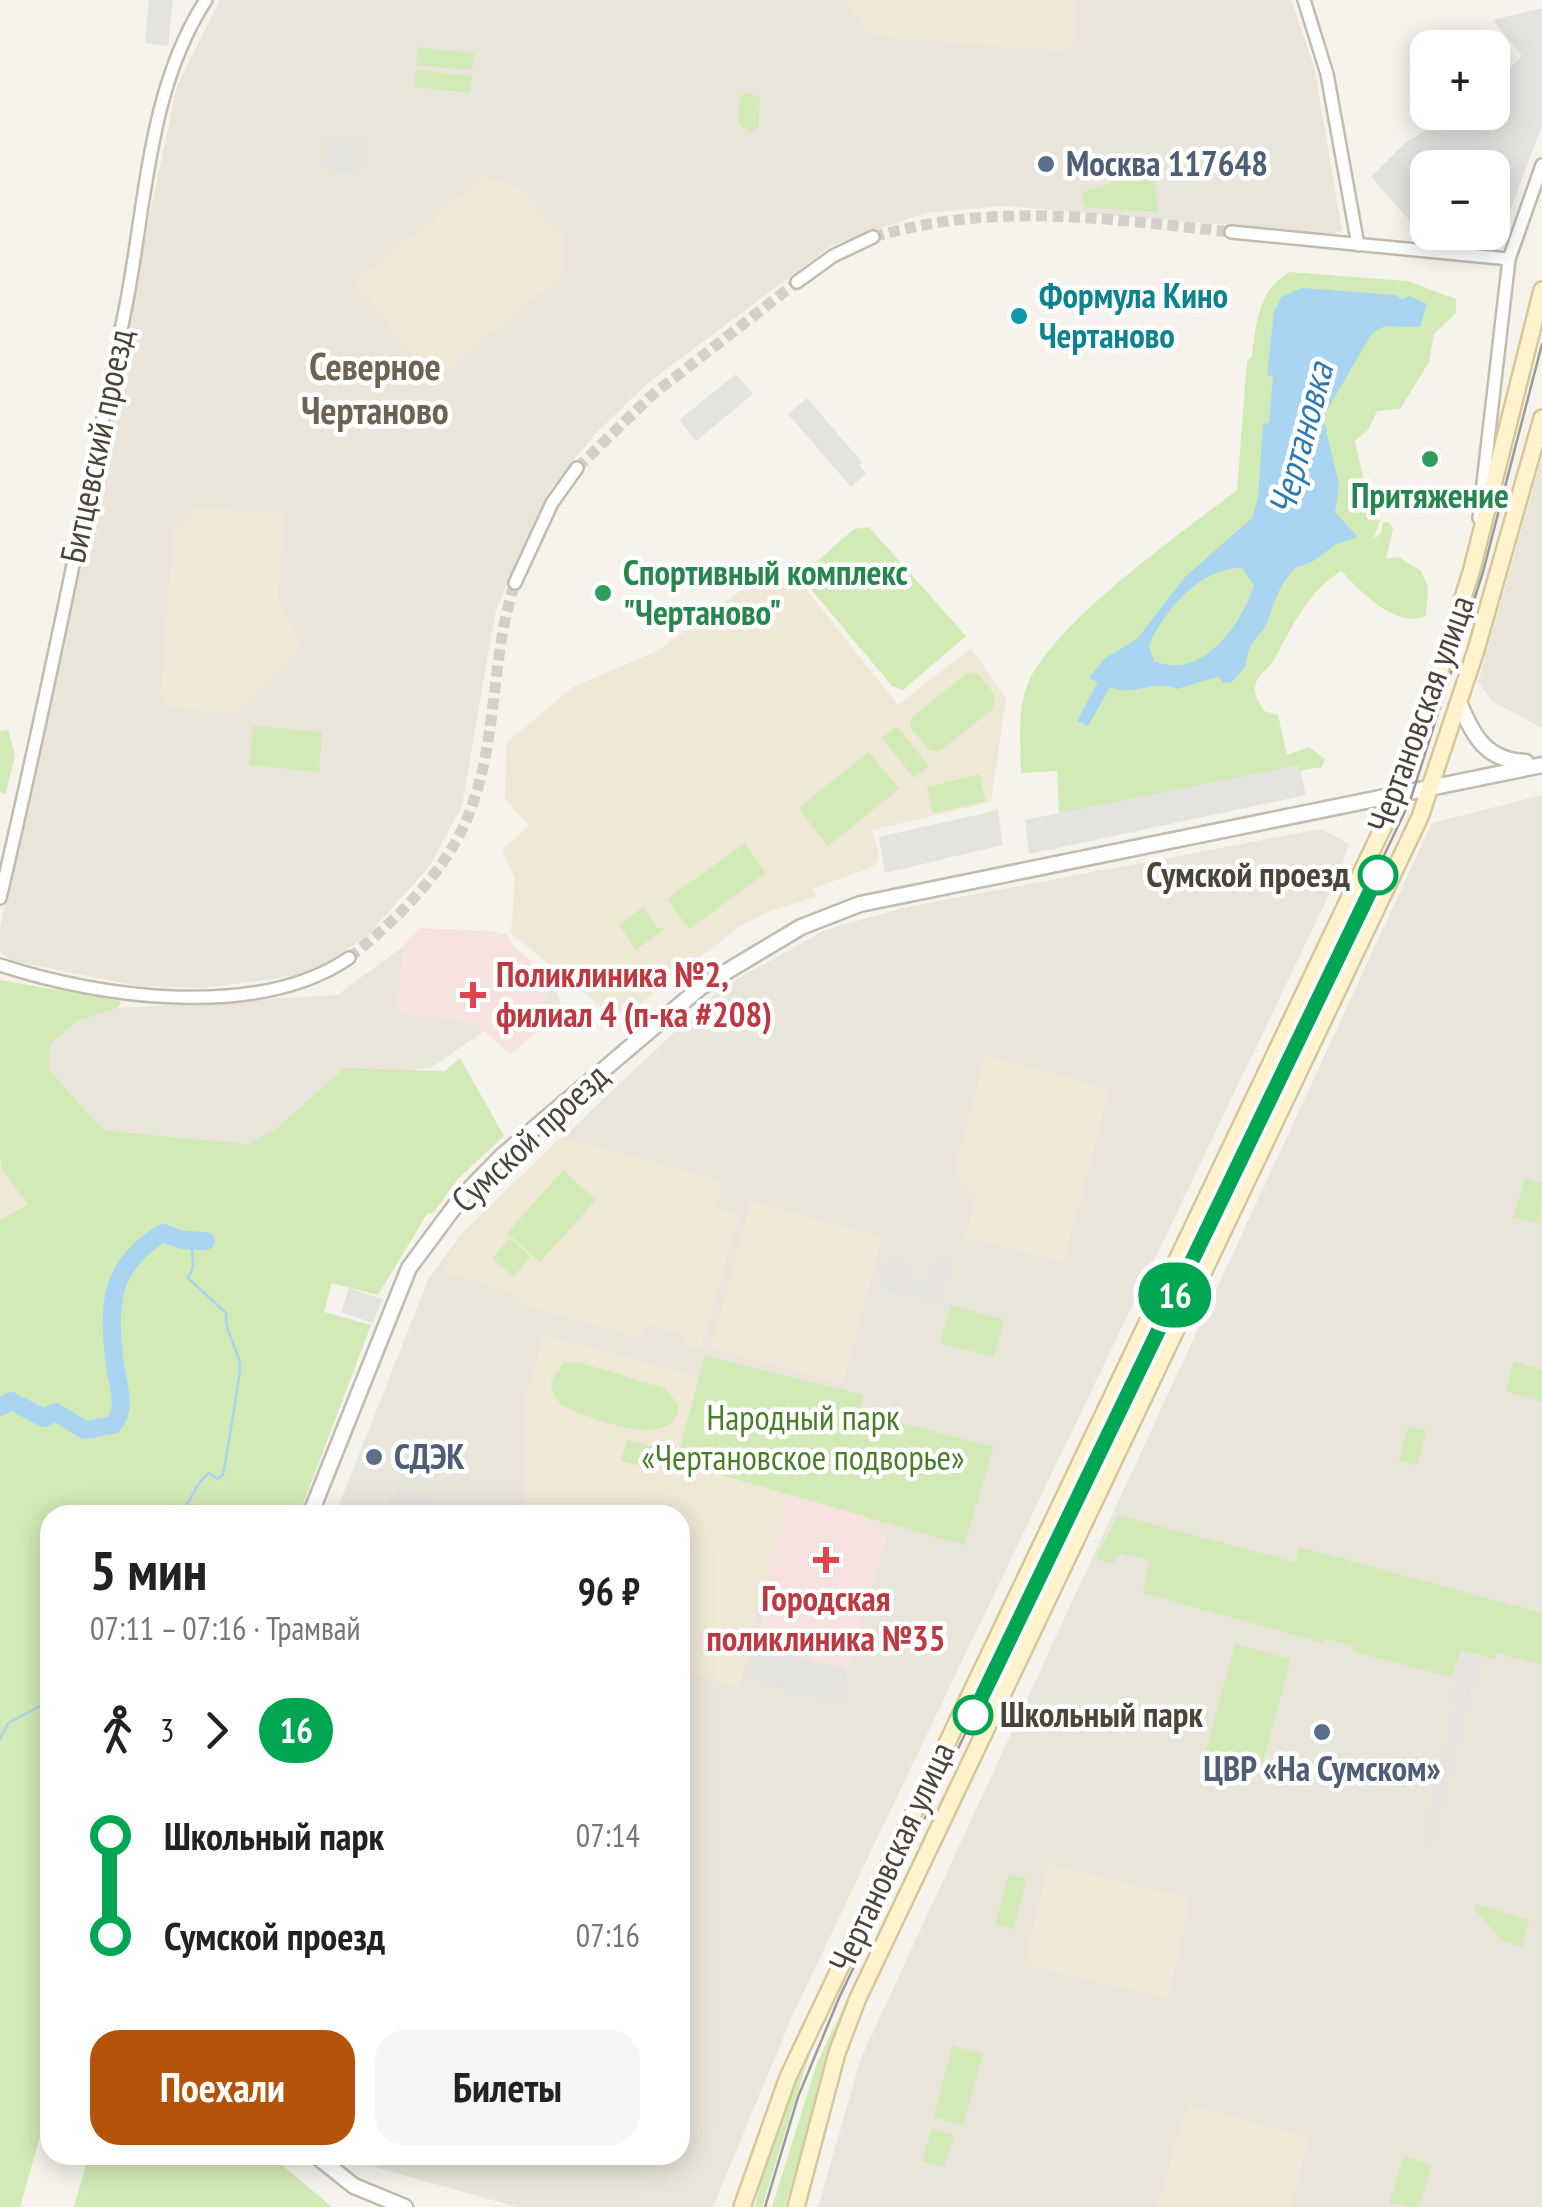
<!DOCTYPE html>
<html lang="ru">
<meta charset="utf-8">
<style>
body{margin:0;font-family:"PT Sans Narrow",sans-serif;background:#f6f6f6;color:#222;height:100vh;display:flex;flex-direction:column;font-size:38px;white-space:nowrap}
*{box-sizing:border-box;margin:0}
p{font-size:32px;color:#767676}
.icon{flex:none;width:55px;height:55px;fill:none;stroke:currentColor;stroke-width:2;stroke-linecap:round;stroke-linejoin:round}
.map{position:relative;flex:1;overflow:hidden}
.sheet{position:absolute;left:40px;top:1505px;width:650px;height:660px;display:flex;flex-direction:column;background:#fff;border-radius:30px;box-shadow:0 5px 25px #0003}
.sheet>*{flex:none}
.badge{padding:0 20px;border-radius:32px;font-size:35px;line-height:65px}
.controls{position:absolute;left:1410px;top:30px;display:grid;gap:20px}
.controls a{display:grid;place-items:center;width:100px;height:100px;border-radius:20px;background:#fff;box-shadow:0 5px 25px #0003;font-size:50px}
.map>.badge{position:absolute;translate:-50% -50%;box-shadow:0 0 0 5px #fff}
.legs{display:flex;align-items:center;gap:15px;height:110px;padding:0 50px;font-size:32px}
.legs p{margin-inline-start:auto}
.summary{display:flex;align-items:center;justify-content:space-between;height:170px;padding:0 50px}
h1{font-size:55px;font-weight:600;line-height:75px}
.button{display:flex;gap:20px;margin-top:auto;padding:20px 50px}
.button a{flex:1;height:115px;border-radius:30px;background:#b45309;color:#fff;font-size:40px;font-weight:600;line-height:115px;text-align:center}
.button a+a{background:#f6f6f6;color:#222}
ul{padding:0 50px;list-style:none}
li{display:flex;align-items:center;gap:35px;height:100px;font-size:38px}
li i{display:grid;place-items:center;width:15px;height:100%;margin:0 12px;background:currentColor}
li i::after{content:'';width:25px;height:25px;margin:-12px;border:8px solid;border-radius:50%;background:#fff}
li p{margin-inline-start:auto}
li:first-child i{background:linear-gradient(#0000 50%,currentColor 0)}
li:last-child i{background:linear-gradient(currentColor 50%,#0000 0)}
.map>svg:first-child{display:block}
.residential{fill:#eae5da}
.industrial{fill:#e6e2dd}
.education{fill:#efe8d6}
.medical{fill:#f6e3e0}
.green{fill:#d2eab5}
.parking{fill:#e5e3e0;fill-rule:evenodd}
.water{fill:#a9d4f2;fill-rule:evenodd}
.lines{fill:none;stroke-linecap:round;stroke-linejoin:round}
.stream{stroke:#a9d4f2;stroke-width:2.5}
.river{stroke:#a9d4f2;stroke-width:18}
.minor-tunnel{stroke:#d4d0c8;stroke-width:11;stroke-dasharray:11 5.5;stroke-linecap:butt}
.minor-casing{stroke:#c2bbae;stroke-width:16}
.tertiary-casing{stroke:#c2bbae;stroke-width:19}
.secondary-casing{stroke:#d6c79b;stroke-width:20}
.minor{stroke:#fff;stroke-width:11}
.tertiary{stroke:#fff;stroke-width:14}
.secondary{stroke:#fff3cd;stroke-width:15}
.tram{stroke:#9a9a9a;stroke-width:2.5}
.line-1-casing{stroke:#fff;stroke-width:22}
.line-1{stroke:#00a651;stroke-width:15}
.service-dot{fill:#5c6f8a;stroke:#fff;stroke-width:4}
.culture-dot{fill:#0f9aa8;stroke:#fff;stroke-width:4}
.leisure-dot{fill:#2e9e5b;stroke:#fff;stroke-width:4}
.stop-1-dot{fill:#fff;stroke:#00a651;stroke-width:5}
.health-dot{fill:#e0444e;stroke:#fff;stroke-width:4}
.labels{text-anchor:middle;stroke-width:9;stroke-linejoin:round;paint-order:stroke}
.service-label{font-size:35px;font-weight:bold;fill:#4e5e75;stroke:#fff;text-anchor:start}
.culture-label{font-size:35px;font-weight:bold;fill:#0d838f;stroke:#fff;text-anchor:start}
.street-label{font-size:35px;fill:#4b4439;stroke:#fff}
.leisure-label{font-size:35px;font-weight:bold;fill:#27864d;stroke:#fff}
.stop-label{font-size:35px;font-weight:bold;fill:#4b4439;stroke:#fff;text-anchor:end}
.health-label{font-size:35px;font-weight:bold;fill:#be3a42;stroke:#fff;text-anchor:start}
.park-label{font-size:35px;fill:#4a7f2a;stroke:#fff}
.neighbourhood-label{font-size:38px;font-weight:bold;fill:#6e6250;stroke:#fff}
.water-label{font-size:38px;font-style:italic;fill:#2e7ab2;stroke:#fff}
</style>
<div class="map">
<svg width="1542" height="2207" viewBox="0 0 1542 2207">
<rect width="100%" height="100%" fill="#f6f3ec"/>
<!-- residential -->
<path class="residential" d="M220 0H1291L1314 66 1342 230 1333 234 1003 206 925 213 831 246 649 382 594 435 549 491 496 609 462 805 429 867 366 937 308 974 205 988 138 986 13 961 0 952V928L177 86Z
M1542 457V728L1492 701 1478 682Z
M1542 795V2207H818L861 2058 1432 823Z
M1321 829 1349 844 1339 874 793 2014 713 2207H517L378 2168 362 2155H680V1515H335L428 1280 462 1233 721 988 825 930 907 907Z
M432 930 506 934 522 965 549 974 561 1004 516 1009 431 1068 390 1072 344 1068 277 1128 248 1144 103 1130 49 1070 50 1045 77 1021 104 1009 337 995 423 932Z"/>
<!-- industrial -->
<path class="industrial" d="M395 1489 434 1498 429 1515H386Z"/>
<!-- education -->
<path class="education" d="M843 0H1077L1074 43 1060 51 873 36Z
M483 177 516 186 564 237 562 275 434 380 354 283Z
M196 507 284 514 277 597 299 640 298 653 236 713 170 708 161 696 174 530Z
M760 577 801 583 898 705 971 648 1006 699 991 802 872 830 879 856 875 866 812 889 816 897 773 910 739 927 618 1021 511 933 515 877 502 850 529 826 505 799 507 742 573 687 657 651Z
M986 1056 1109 1089 1063 1262 966 1237 976 1197 955 1171Z
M561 1137 722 1181 715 1208 738 1215 701 1349 683 1344 685 1335 646 1324 642 1338 533 1308 512 1294 443 1271 462 1233Z
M0 1152 35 1200 0 1220Z
M752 1202 882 1237 842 1384 711 1348Z
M544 1335 699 1377 676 1462 791 1494 738 1687 680 1671V1515H524L523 1411Z
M1049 1865 1190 1898 1167 1998 1025 1965Z
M1188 2105 1308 2137 1290 2207H1158Z"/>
<!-- medical -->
<path class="medical" d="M421 928 498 932 549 977 541 1029 510 1054 477 1024 398 1012 404 944Z
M791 1494 864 1514 886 1538 868 1603 833 1594 829 1610 862 1619 848 1669 756 1644 772 1584 766 1582Z"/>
<!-- green -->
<path class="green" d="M418 47 474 53 472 70 416 65Z
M416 70 472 76 470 93 414 87Z
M746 92 760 98 759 127 751 132 738 123 740 97Z
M1154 169 1158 212 1084 207 1082 193Z
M1289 272 1408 281 1456 299V313L1434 334 1429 362 1400 409 1377 411 1368 430 1355 441 1373 519 1380 520 1374 538 1381 534 1383 522 1390 523 1393 529 1386 559 1399 557 1421 571 1428 586 1426 616C1394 629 1361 591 1341 571 1309 591 1292 626 1275 658 1268 671 1256 673 1255 689 1255 697 1260 704 1264 711L1278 715 1287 755 1309 747 1325 759 1322 767 1059 813 1057 771 1021 773C1021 746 1017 715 1026 689 1046 627 1183 532 1237 490L1247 361 1252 357C1256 323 1258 291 1289 272Z
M869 527 966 636 903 690 892 686 800 576 854 529Z
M969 672 978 674 995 695 993 709 940 751H930L910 727 912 717Z
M253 726 322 732 319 772 249 765Z
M897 726 929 766 914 778 882 738Z
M8 730 15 755 6 794 0 792V731Z
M869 752 899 789 828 846 798 808Z
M979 774 986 801 933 813 927 787Z
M745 843 766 873 689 929 667 899Z
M643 907 658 928H666L636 950 619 925Z
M0 980 121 1001 119 1007 77 1021 50 1045 49 1070 103 1130 248 1144 277 1128 344 1068 445 1071 460 1058 504 1136 458 1179 433 1213 427 1214 378 1295 332 1283 324 1312 371 1325 299 1515H50V2101L20 2207H0V1220L28 1204 3 1172 0 1158Z
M563 1170 596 1200 540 1262 507 1233Z
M1525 1178 1542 1183 1540 1225 1513 1217Z
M510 1238 531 1257 513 1277 492 1258Z
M951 1305 1004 1320 994 1357 940 1343Z
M705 1356 863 1395 859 1412 994 1447 964 1545 676 1462Z
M1514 1361 1542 1370V1402L1506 1391Z
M578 1362 664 1388 678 1404C680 1452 591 1420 566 1407 556 1402 552 1393 551 1381L563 1364Z
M1408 1426 1427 1431 1417 1465 1399 1461Z
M627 1440 661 1449 655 1470 621 1461Z
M1118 1515 1295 1562 1300 1547 1542 1613V1665L1497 1653 1495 1659 1461 1650 1451 1677 1353 1652 1354 1646 1326 1639 1323 1643 1143 1593 1149 1560 1121 1553 1112 1564 1096 1559Z
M1235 1644 1291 1659 1259 1776 1203 1761Z
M956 1737 810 2053 762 2207H755L765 2162 794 2079Z
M944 1793 948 1795 838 2022 785 2207H772L817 2063Z
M1009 1874 1027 1879 1013 1929 995 1924Z
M1476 1904 1529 1920 1522 1947 1503 1941 1475 1910Z
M953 2046 983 2054 963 2125 933 2117Z
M932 2129 954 2136 944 2168 922 2161Z
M89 2155H270L332 2207H74Z
M1404 2156 1432 2165 1419 2207 1389 2203Z"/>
<!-- parking -->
<path class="parking" d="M149 0H173L168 46 145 43Z
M1542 8V125L1502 233 1493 241 1420 232 1371 177 1405 143 1454 113 1492 112 1493 84 1522 56 1493 20ZM1428 168H1492V232H1428Z
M326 138 364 142 360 172 323 168Z
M736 374 753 394 696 441 679 420Z
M807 398 862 462 859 465 866 474 851 487 788 414Z
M1299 765 1306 795 1029 854 1025 820Z
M998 810 1003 845 885 873 879 837Z
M937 1255 951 1259 939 1303 881 1287 889 1258 909 1263 905 1282 927 1288Z
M349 1288 382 1299 373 1323 341 1312Z
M754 1646 848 1672 841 1703 749 1679Z
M1464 1653 1480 1658 1431 1845 1423 1843 1458 1700 1453 1699Z"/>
<!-- water -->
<path class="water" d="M1302 288 1396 295 1402 300 1409 296 1427 304 1420 327 1385 326 1372 333 1323 417 1339 485 1335 512 1357 536C1350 542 1340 541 1333 546 1318 558 1314 563 1296 567 1281 582 1276 597 1269 617 1261 641 1251 632 1245 667L1232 682 1223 683 1219 676 1177 689C1154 678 1134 698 1110 687L1088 726 1077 721 1098 682 1089 678 1105 658 1137 639 1185 577 1252 518 1258 498 1263 424 1269 423 1273 376 1267 375 1274 312 1281 297ZM1242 568 1254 585C1242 623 1203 682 1154 661L1149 645C1164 610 1202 566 1242 568Z"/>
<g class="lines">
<!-- stream -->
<path class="stream" d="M180 1515C191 1502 196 1482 209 1473L217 1479 223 1475C225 1465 241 1371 240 1365 237 1345 225 1335 226 1313L188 1278 193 1268 192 1238
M0 1739 8 1723 50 1701"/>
<!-- river -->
<path class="river" d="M0 1407 11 1401 44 1418 55 1412 85 1430 113 1425C128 1407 117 1384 115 1364 107 1305 110 1264 163 1233L182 1240 206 1241"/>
<!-- minor-tunnel -->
<path class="minor-tunnel" d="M873 237C997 201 1106 219 1231 232
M577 468 651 396 797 282
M349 958C400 917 452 866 473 803 498 732 491 655 515 583"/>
<defs>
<path id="minor" d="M1304 0 1327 74 1358 245
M1231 232 1509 259
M797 282 833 256 873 237
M1479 518 1509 259 1542 165
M515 583 552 503 577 468
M0 898C46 702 86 503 126 305 146 204 148 88 206 0
M0 965C101 998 258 1020 349 958"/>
<path id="tertiary" d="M1459 702C1473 736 1486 761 1526 762
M310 1515 409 1268 461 1198 503 1155 701 987 801 927 860 904 1542 765
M315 2155 354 2186 405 2207"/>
<path id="secondary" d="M742 2207 788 2077 1386 821 1422 727 1472 569 1542 290
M796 2207 837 2053 858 1998 1420 817 1476 650 1542 418"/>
</defs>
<!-- minor casing -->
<use href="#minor" class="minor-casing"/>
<!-- tertiary casing -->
<use href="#tertiary" class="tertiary-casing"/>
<!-- secondary casing -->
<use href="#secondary" class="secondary-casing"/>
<!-- minor -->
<use href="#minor" class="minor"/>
<!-- tertiary -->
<use href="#tertiary" class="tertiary"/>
<!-- secondary -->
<use href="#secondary" class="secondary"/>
<!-- tram -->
<path class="tram" d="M765 2207 798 2097 839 1998 1410 801 1483 572 1542 344"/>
</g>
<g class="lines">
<defs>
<path id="line-1" d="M973 1715 1378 875"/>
</defs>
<!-- line-1 casing -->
<use href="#line-1" class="line-1-casing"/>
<!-- line-1 -->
<use href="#line-1" class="line-1"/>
</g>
<!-- markers -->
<g class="service-dot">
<circle cx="1046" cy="164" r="10"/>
<circle cx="374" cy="1457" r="10"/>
<circle cx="1322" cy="1732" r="10"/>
</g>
<circle class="culture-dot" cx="1019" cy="316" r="10"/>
<g class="leisure-dot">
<circle cx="1430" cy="459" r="10"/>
<circle cx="603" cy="593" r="10"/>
</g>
<g class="stop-1-dot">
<circle cx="1378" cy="875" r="18"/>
<circle cx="973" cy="1715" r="18"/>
</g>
<g class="health-dot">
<path d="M468 980h10v10h10v10h-10v10h-10v-10h-10v-10h10z"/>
<path d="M821 1545h10v10h10v10h-10v10h-10v-10h-10v-10h10z"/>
</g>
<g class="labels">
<!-- service labels -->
<g class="service-label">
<text x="1066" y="176">Москва 117648</text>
<text x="394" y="1469">СДЭК</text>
<text x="1322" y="1781" text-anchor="middle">ЦВР «На Сумском»</text>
</g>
<!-- culture labels -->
<g class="culture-label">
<text x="1039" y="308">Формула Кино<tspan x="1039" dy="40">Чертаново</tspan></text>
</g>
<!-- street labels -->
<g class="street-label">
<text transform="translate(97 446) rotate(-78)" y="12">Битцевский проезд</text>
<text transform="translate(1421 714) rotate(-70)" y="12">Чертановская улица</text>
<text transform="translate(530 1138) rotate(-43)" y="12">Сумской проезд</text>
<text transform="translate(892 1857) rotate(-65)" y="12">Чертановская улица</text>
</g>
<!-- leisure labels -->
<g class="leisure-label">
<text x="1430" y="508">Притяжение</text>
<text x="623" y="585" text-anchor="start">Спортивный комплекс<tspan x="623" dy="40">"Чертаново"</tspan></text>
</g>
<!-- stop labels -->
<g class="stop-label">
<text x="1350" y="887">Сумской проезд</text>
<text x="1000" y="1727" text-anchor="start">Школьный парк</text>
</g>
<!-- health labels -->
<g class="health-label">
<text x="496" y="987">Поликлиника №2,<tspan x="496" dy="40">филиал 4 (п-ка #208)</tspan></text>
<text x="826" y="1611" text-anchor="middle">Городская<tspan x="826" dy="40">поликлиника №35</tspan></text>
</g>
<!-- park labels -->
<g class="park-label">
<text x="803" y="1430">Народный парк<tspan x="803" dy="40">«Чертановское подворье»</tspan></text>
</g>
<!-- neighbourhood labels -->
<g class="neighbourhood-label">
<text x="375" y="380">Северное<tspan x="375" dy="44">Чертаново</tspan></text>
</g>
<!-- water labels -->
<g class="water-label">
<text transform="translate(1301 439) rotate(-75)" y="13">Чертановка</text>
</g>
</g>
</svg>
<div class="controls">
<a>+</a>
<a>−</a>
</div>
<b class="badge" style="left:1175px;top:1295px;background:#00a651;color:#fff">16</b>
<section class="sheet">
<div class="summary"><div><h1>5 мин</h1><p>07:11 – 07:16 · Трамвай</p></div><b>96 ₽</b></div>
<div class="legs"><svg class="icon" aria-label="walk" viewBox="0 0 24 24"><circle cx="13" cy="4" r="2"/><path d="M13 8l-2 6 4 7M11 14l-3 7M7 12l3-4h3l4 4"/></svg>3<svg class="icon" aria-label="forward" viewBox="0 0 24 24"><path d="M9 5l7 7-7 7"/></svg><b class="badge" style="background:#00a651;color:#fff">16</b></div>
<ul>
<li><i style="color:#00a651"></i><b>Школьный парк</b><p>07:14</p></li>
<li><i style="color:#00a651"></i><b>Сумской проезд</b><p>07:16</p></li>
</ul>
<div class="button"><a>Поехали</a><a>Билеты</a></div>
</section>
</div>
